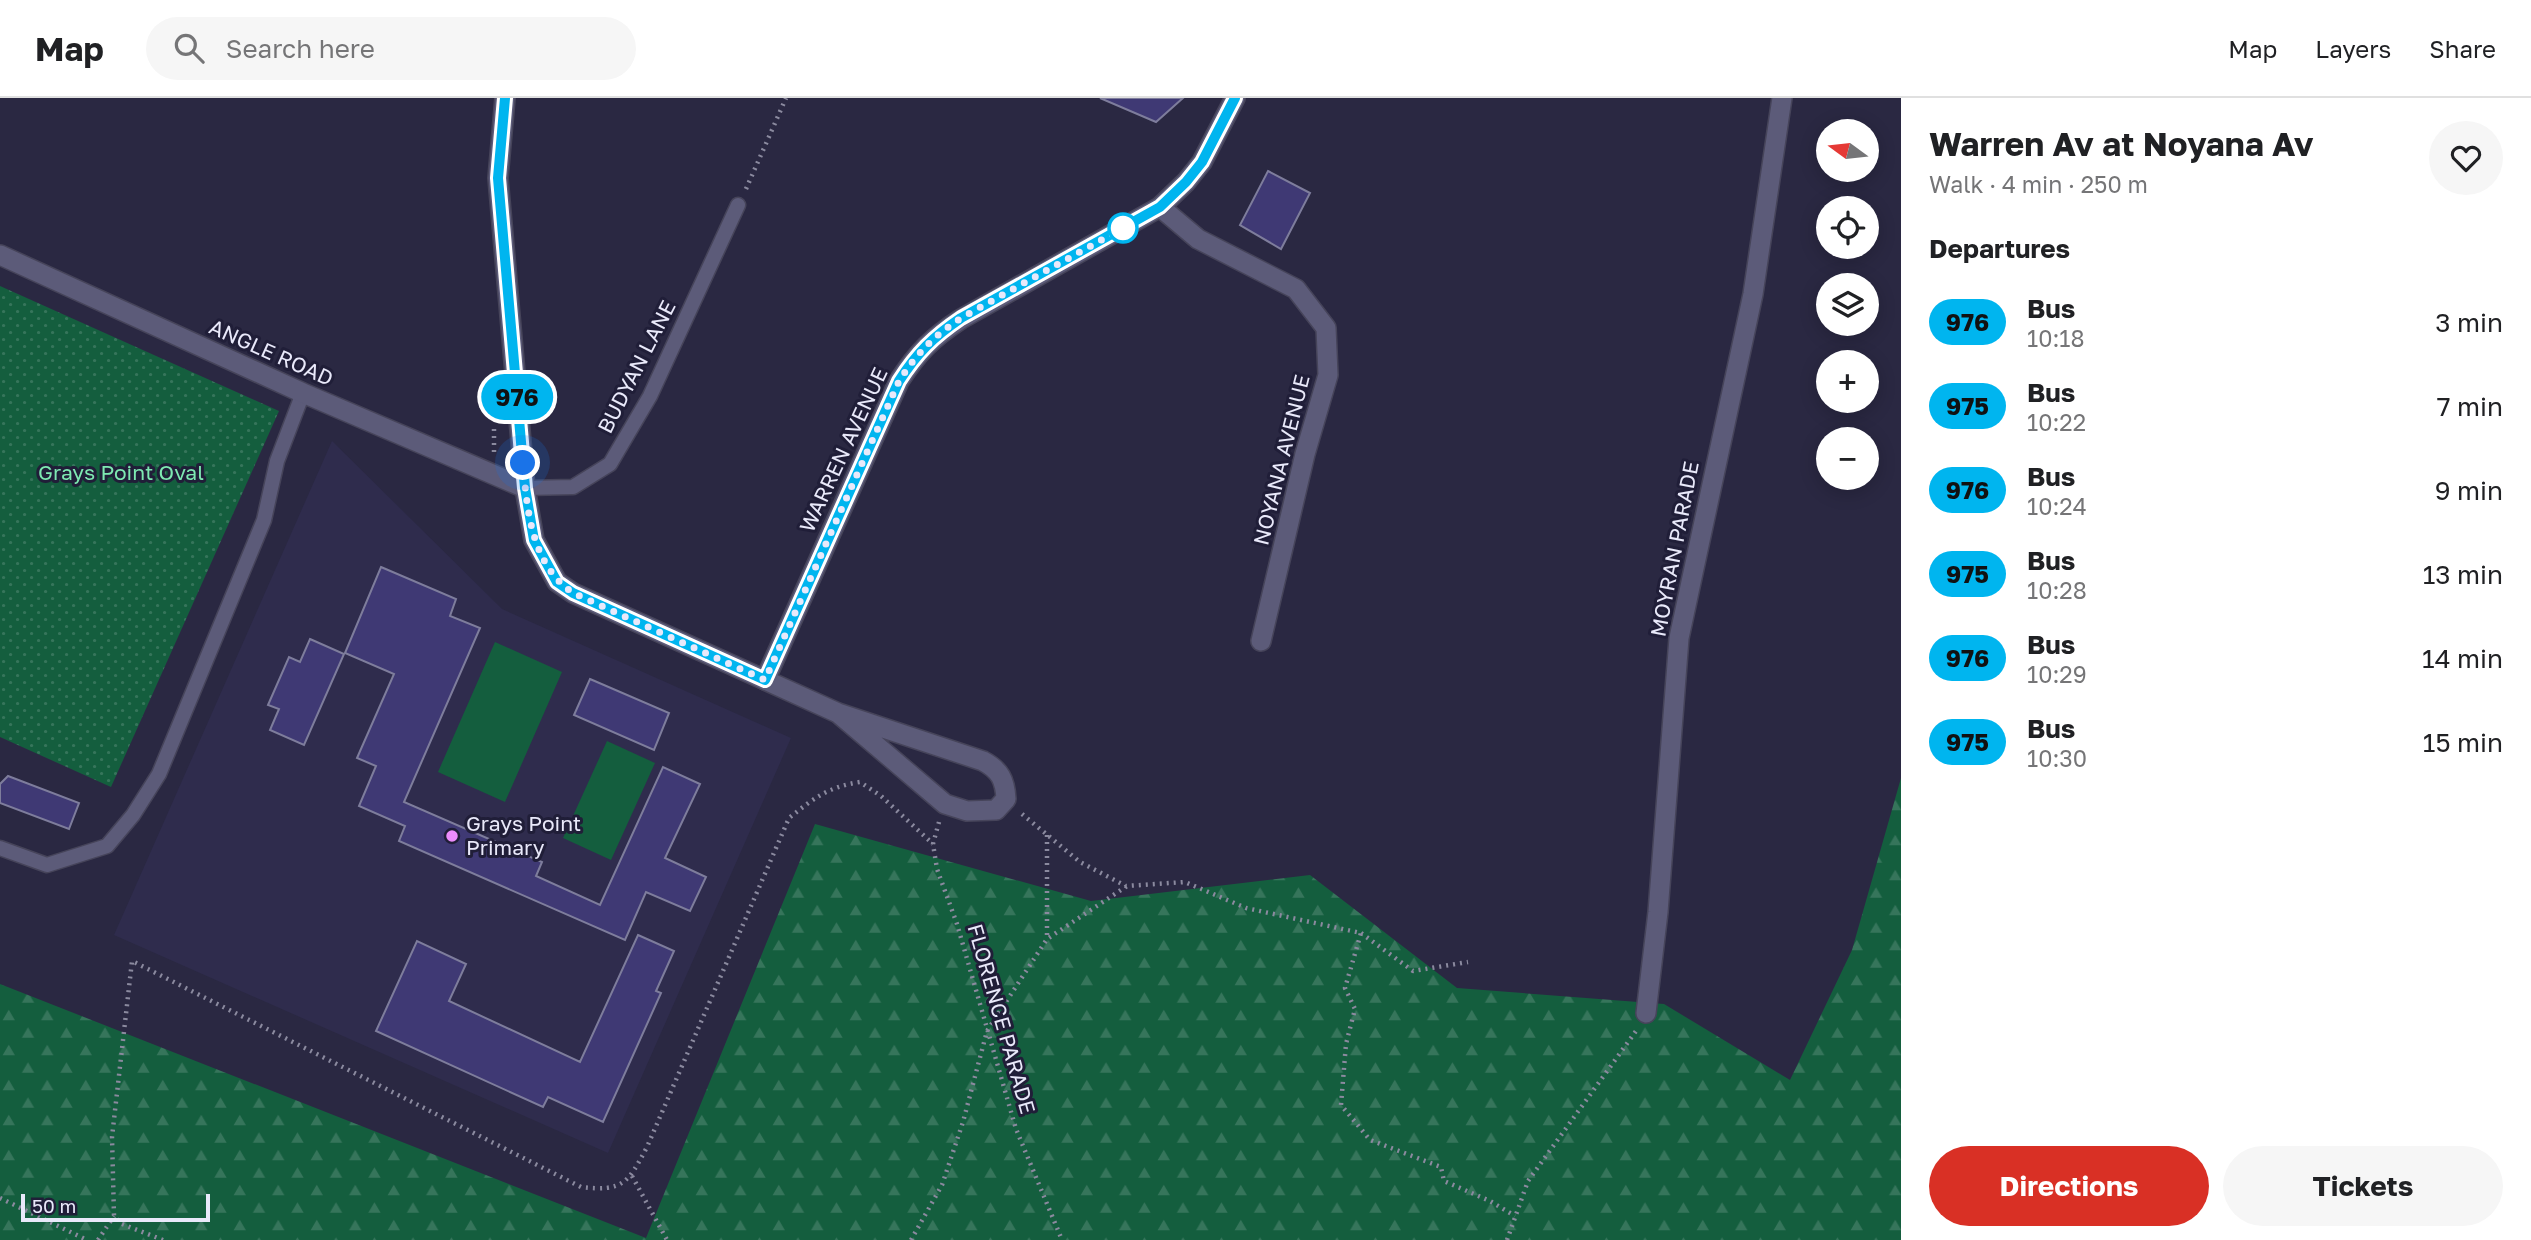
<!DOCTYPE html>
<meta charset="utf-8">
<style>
body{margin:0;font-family:"Golos Text",sans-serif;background:#f6f6f6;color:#202124;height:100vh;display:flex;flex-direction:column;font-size:26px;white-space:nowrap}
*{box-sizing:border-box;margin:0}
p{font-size:23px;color:#757577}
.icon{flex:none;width:38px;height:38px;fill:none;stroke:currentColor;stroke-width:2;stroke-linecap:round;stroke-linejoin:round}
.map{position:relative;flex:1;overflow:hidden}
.drawer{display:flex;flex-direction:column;background:#fff;width:630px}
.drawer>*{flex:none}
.badge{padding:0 14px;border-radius:23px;font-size:24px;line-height:46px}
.needle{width:46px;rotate:285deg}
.buttons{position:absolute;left:1816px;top:21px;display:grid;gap:14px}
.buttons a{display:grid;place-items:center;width:63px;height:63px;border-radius:50%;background:#fff;box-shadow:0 4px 18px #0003;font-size:35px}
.scale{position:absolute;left:21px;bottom:18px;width:189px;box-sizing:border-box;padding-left:7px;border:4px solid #e9e9fa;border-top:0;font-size:19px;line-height:24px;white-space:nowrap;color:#e9e9fa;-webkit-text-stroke:5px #201e38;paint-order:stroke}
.you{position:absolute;width:35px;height:35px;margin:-18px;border:5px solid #fff;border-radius:50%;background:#1a73e8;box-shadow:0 0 0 10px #1a73e833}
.map>.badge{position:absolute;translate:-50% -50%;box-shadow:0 0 0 4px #fff}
h2{padding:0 28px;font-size:26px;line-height:63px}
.round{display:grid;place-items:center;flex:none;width:74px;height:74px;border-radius:37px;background:#f6f6f6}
.summary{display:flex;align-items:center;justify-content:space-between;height:119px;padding:0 28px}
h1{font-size:33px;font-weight:700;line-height:52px}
.action{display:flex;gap:14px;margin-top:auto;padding:14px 28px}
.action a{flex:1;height:80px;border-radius:42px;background:#d93025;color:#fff;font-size:28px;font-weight:700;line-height:80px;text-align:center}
.action a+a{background:#f6f6f6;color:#202124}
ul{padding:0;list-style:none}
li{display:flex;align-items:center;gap:21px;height:84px;padding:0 28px}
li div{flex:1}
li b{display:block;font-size:26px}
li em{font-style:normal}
li .badge{min-width:77px;font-weight:700;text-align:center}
header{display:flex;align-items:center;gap:42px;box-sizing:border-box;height:98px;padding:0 35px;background:#fff;border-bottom:2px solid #e0e0e0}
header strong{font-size:33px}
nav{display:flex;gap:38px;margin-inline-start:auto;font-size:24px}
.search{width:490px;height:63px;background:#f6f6f6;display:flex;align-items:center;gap:18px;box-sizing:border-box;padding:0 24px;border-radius:38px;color:#757577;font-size:26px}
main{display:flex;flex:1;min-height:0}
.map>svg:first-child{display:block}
.built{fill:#2f2c4d}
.green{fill:#145e3e}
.forest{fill:url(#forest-firs)}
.park{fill:url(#park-dots)}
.building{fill:#3f3974;stroke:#7e7d9c;stroke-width:2}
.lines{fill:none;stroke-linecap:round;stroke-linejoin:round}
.service-casing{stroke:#46445a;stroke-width:17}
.minor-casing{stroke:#46445a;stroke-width:22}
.tertiary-casing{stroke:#46445a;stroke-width:22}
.path{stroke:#8b8a9f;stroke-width:4.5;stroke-dasharray:2 5;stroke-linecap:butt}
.service{stroke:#5c5b79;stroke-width:14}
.minor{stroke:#5c5b79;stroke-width:19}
.tertiary{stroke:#5c5b79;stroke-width:19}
.line-casing{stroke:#fff;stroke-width:16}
.line{stroke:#00b5ef;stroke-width:10}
.walk{stroke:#e9e9fa;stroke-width:7;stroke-dasharray:0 12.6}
.stop-dot{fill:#fff;stroke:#00b5ef;stroke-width:3.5}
.poi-dot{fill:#ec8cfb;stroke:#201e38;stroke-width:2.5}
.labels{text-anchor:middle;stroke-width:6;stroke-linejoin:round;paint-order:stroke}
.street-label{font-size:21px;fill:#e9e9fa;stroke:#201e38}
.park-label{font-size:21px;fill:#7ee9b2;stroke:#201e38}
.poi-label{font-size:21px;fill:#e9e9fa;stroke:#201e38;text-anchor:start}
</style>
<header>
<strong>Map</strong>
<div class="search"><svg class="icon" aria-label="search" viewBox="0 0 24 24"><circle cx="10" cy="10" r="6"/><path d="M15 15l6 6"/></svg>Search here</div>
<nav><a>Map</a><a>Layers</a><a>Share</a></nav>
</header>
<main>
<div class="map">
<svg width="1901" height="1142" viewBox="0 0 1901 1142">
<defs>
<pattern id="forest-firs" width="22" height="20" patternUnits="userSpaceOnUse" patternTransform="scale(1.75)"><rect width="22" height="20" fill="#145e3e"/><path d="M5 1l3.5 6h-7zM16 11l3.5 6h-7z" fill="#36755b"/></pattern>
<pattern id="park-dots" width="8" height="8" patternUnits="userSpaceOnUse" patternTransform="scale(1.75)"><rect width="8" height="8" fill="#145e3e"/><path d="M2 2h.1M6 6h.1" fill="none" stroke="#36755b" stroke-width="1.8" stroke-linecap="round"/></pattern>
</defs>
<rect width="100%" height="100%" fill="#2a2842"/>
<!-- built -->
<path class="built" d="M332 343 502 511 791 640 608 1055 114 837Z"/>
<!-- green -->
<path class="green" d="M495 544 562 574 505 704 438 674Z
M607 643 655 665 611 762 563 740Z"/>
<!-- forest -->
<path class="forest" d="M1901 680V1142H0V886L646 1140 815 726 1091 803 1310 777 1457 890 1664 906 1790 982 1852 852Z"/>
<!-- park -->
<path class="park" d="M0 188 279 313 111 689 0 639Z"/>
<!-- building -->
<path class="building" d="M1100 0H1183L1156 24Z
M1268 73 1310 95 1281 151 1240 127Z
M381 469 456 501 450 518 480 530 404 704 542 764 536 778 600 807 663 669 700 686 665 760 706 779 690 813 646 794 625 842 399 743 405 728 359 708 376 668 357 660 394 576 345 555Z
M310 541 344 556 304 647 270 632 279 611 268 607 289 559 300 564Z
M590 581 669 615 654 652 574 617Z
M8 678 79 705 69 731 0 705V686Z
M638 837 674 853 656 893 661 895 603 1024 548 999 543 1009 376 933 417 843 466 866 449 903 580 964Z"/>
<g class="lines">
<defs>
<path id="service" d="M525 390 573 389 610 366 650 298 738 107
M0 750 47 767 107 748 133 717 159 676 264 422 277 363 303 295"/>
<path id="minor" d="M1160 109 1198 141 1296 191 1326 230 1328 277 1305 356 1261 543
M0 157 303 295 525 390
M765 582 899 283C918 254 932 240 961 221L1160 109 1186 84 1202 64 1235 0
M1646 915 1658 814 1679 540 1753 196 1782 0"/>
<path id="tertiary" d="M505 0 498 80 525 390 534 442 557 484 573 495 838 615 983 663C1000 672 1005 682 1006 701L996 712 967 713 945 706 838 615"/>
</defs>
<!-- service casing -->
<use href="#service" class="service-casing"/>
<!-- minor casing -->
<use href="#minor" class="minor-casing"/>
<!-- tertiary casing -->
<use href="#tertiary" class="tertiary-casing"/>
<!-- path -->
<path class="path" d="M746 91 786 0
M494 331V354
M1022 716 1080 764 1126 788 1185 784 1246 810 1361 835 1345 890 1355 911 1346 946 1341 1007 1370 1042 1441 1069 1444 1083 1490 1103 1515 1118
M939 724 933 746 937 771 957 826 1016 1031 1062 1142
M1047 737V840
M1361 835 1413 873 1468 864
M632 1078 667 1142
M0 1100 87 1142
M98 1142 114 1118
M163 1142 122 1126 114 1118 112 1039 132 863 581 1089C623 1094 628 1085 647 1049L789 720C814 700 828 689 860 684L881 698 933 746
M911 1142 942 1087 963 1024 987 933 1047 841 1127 788
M1507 1142 1528 1083 1636 933"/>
<!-- service -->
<use href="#service" class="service"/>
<!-- minor -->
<use href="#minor" class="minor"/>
<!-- tertiary -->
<use href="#tertiary" class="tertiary"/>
</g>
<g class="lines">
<defs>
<path id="line" d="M505 0 498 80 525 390 534 442 557 484 573 495 765 582 899 283C917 255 933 239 961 220L1160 109 1186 84 1202 64 1235 0"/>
</defs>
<!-- line casing -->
<use href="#line" class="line-casing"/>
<!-- line -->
<use href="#line" class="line"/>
<!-- walk -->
<path class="walk" d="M523 365C527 412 531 466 573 495L765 582 899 283C917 255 933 239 961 220L1123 130"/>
</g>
<!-- markers -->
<circle class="stop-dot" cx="1123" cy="130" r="14"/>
<circle class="poi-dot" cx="452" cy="738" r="7"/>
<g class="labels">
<!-- street labels -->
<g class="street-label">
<text transform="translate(271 255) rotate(24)" y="7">ANGLE ROAD</text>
<text transform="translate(637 269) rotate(-63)" y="7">BUDYAN LANE</text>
<text transform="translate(844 352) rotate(-65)" y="7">WARREN AVENUE</text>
<text transform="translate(1282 362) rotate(-76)" y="7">NOYANA AVENUE</text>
<text transform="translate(1675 451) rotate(-79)" y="7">MOYRAN PARADE</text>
<text transform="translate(1001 921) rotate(74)" y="7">FLORENCE PARADE</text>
</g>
<!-- park labels -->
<g class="park-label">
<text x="121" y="382">Grays Point Oval</text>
</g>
<!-- poi labels -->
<g class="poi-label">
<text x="466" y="733">Grays Point<tspan x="466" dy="24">Primary</tspan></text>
</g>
</g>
</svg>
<div class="buttons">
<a><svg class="needle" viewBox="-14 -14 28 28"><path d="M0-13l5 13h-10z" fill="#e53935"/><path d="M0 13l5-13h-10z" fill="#757577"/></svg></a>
<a><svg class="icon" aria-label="locate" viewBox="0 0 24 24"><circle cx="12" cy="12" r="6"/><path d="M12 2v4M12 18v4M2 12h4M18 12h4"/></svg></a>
<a><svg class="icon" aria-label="layers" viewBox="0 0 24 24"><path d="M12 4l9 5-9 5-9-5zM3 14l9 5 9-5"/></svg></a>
<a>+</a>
<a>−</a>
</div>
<div class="scale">50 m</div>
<div class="you" style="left:523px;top:365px"></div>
<b class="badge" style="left:517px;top:299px;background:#00b5ef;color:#111">976</b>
</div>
<section class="drawer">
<div class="summary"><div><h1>Warren Av at Noyana Av</h1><p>Walk · 4 min · 250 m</p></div><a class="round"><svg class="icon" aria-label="heart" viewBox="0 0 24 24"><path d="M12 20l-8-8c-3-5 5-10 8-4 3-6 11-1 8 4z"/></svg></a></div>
<h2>Departures</h2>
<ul>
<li><span class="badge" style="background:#00b5ef;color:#111">976</span><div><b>Bus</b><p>10:18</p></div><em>3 min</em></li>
<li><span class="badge" style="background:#00b5ef;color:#111">975</span><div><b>Bus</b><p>10:22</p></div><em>7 min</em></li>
<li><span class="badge" style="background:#00b5ef;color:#111">976</span><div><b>Bus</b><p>10:24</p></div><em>9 min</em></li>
<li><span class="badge" style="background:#00b5ef;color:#111">975</span><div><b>Bus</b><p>10:28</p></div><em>13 min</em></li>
<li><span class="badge" style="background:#00b5ef;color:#111">976</span><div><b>Bus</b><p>10:29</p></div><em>14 min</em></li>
<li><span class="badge" style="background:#00b5ef;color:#111">975</span><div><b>Bus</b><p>10:30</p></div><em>15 min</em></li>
</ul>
<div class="action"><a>Directions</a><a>Tickets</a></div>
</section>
</main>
